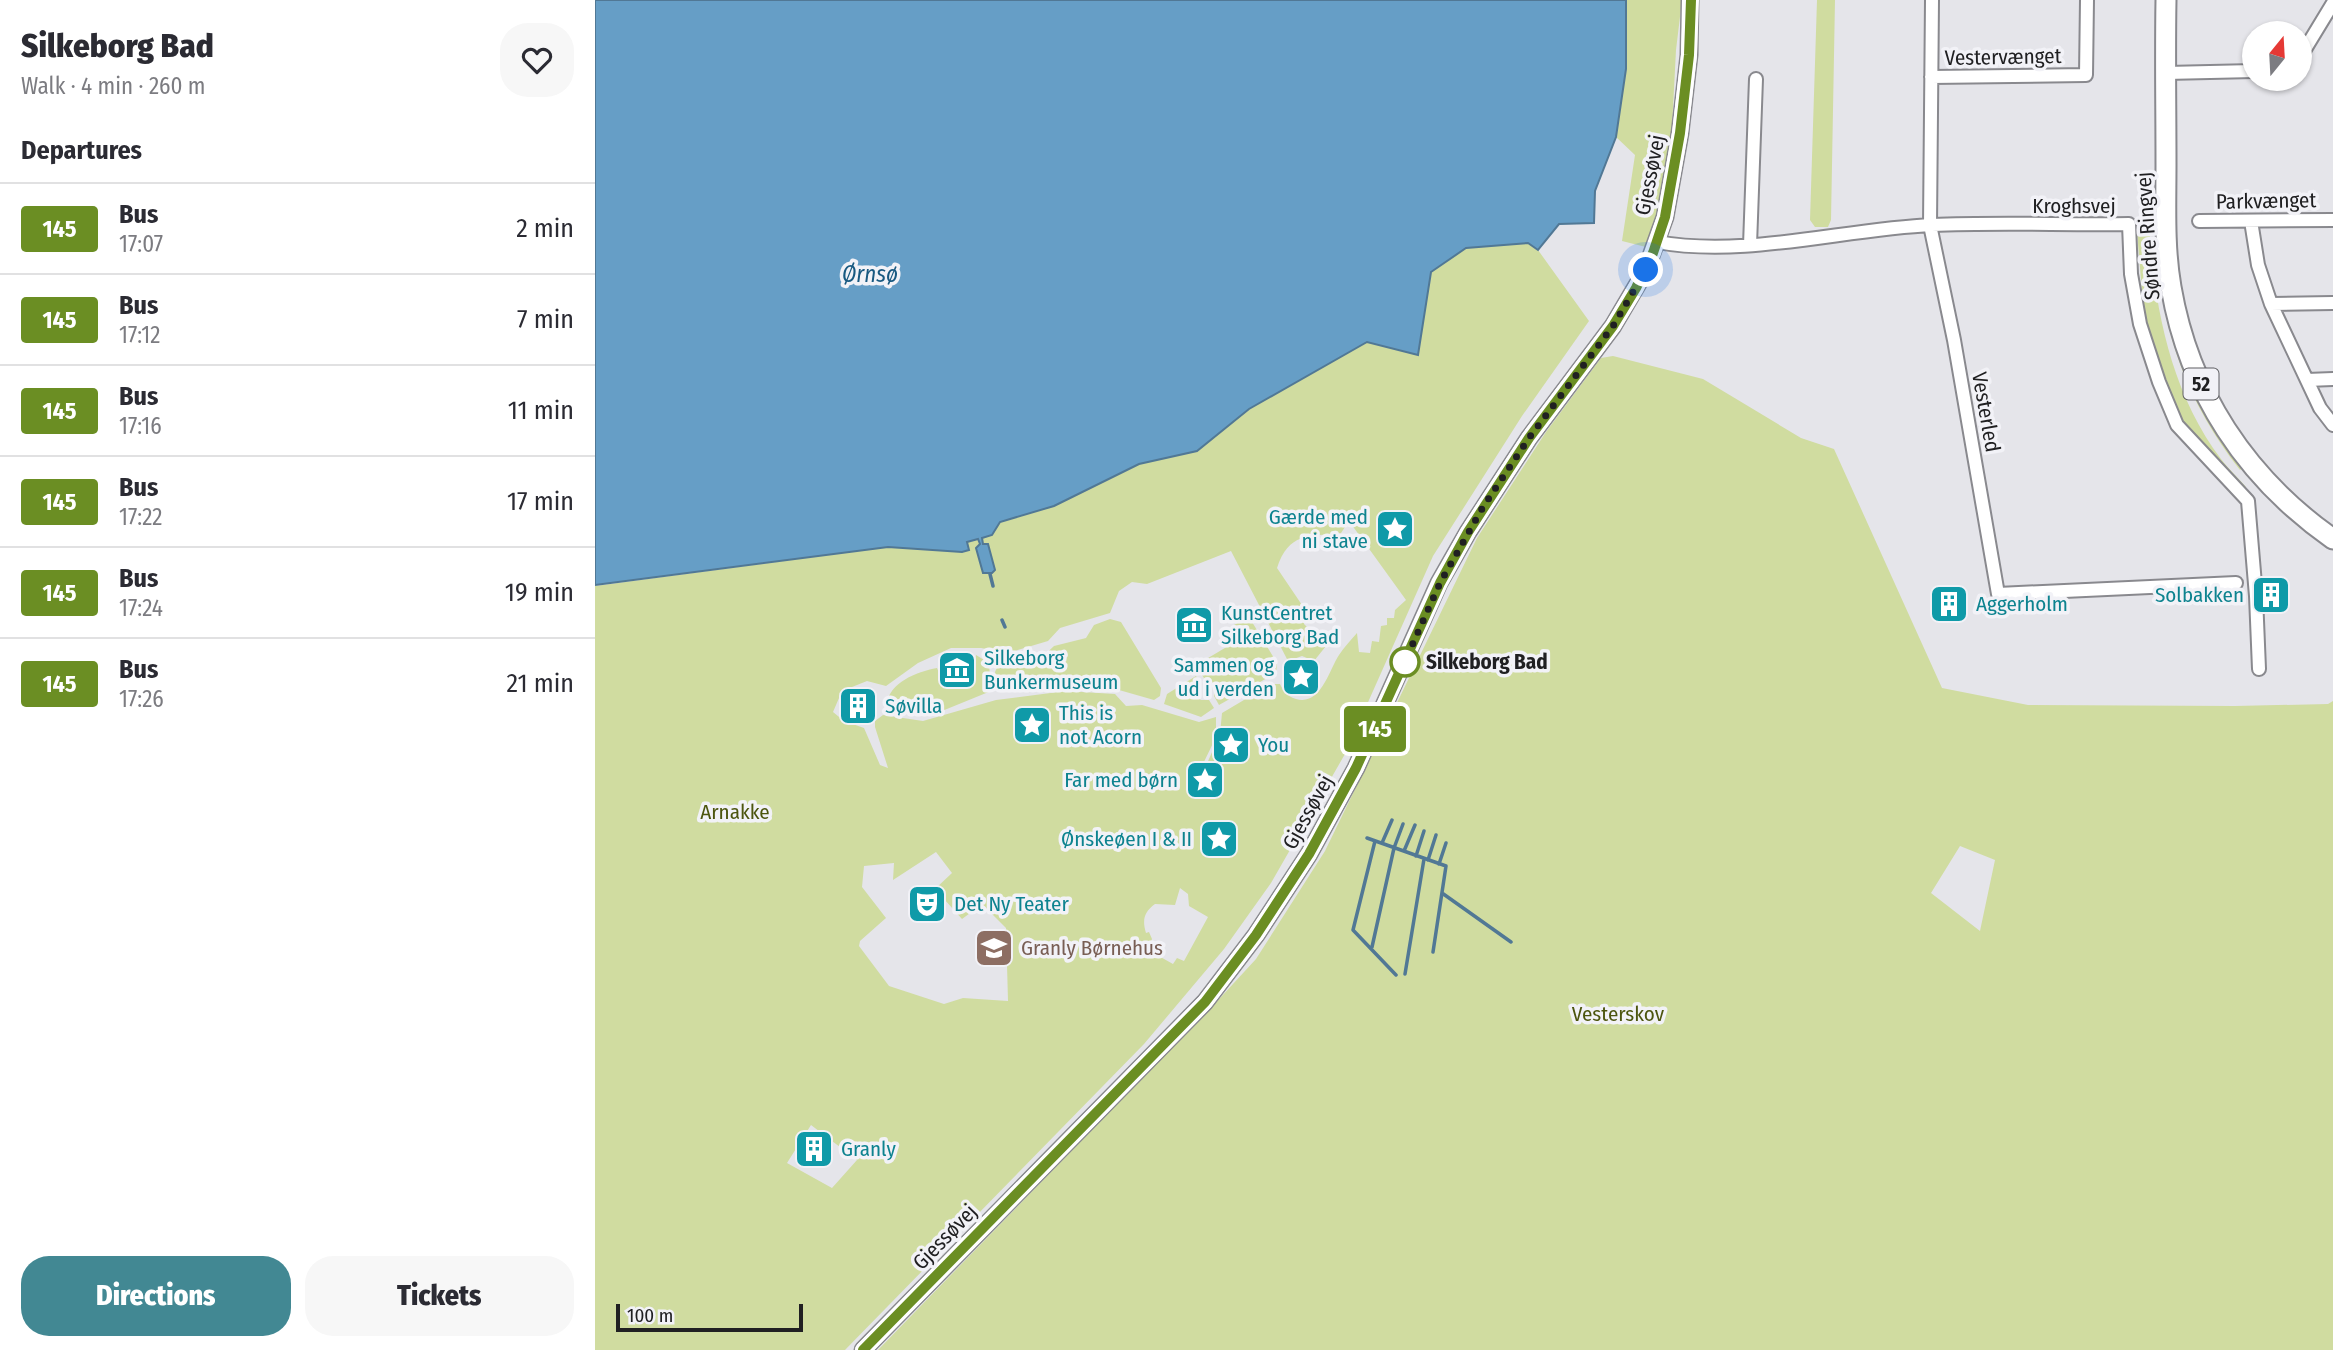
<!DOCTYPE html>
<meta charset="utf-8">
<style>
body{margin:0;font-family:"Fira Sans Condensed",sans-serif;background:#f7f7f7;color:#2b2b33;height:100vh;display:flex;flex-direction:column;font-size:26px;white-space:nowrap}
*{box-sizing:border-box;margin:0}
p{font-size:23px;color:#7c7c81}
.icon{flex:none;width:38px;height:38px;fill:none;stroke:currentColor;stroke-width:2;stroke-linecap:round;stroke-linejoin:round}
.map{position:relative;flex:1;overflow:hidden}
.sheet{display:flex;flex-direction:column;background:#fff;width:595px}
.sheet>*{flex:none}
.badge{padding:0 14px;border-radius:5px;font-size:24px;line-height:46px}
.needle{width:46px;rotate:18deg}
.buttons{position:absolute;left:1647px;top:21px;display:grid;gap:14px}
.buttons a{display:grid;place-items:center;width:70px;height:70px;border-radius:50%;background:#fff;box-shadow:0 2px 5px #0004;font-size:35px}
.scale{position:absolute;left:21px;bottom:18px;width:187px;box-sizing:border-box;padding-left:7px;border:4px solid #202022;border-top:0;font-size:19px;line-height:24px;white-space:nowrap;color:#202022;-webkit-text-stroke:5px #f2f2f7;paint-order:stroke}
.you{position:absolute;width:35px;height:35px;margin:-18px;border:5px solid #fff;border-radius:50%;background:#1a73e8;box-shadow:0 0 0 10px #1a73e833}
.map>.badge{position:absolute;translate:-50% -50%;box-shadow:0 0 0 4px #fff}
h2{padding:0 21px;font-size:26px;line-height:63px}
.round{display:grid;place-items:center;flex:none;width:74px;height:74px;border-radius:28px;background:#f7f7f7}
.overview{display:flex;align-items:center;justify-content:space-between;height:119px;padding:0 21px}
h1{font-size:33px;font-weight:800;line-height:52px}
.primary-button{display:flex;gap:14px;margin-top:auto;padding:14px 21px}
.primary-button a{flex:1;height:80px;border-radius:28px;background:#428893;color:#fff;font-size:28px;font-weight:800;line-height:80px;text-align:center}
.primary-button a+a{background:#f7f7f7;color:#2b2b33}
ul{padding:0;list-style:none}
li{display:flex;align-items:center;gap:21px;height:91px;padding:0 21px;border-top:2px solid #e1e1e2}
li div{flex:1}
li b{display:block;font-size:26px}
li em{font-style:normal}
li .badge{min-width:77px;font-weight:700;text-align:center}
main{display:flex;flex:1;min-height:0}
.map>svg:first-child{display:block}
.green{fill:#d0dca0;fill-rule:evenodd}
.water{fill:#669ec6;stroke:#517895;stroke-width:2}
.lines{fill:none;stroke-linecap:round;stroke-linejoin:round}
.stream{stroke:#517895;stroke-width:3.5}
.minor-casing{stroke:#89898e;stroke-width:16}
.tertiary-casing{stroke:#89898e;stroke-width:19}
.primary-casing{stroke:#89898e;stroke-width:23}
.minor{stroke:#fff;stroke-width:12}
.tertiary{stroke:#fff;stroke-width:16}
.primary{stroke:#fff;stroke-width:19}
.line-casing{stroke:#fff;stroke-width:16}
.line{stroke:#6b8e23;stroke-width:10}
.walk{stroke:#202022;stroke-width:7;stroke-dasharray:0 12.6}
.stop-dot{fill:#fff;stroke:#6b8e23;stroke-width:3.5}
.labels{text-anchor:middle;stroke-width:7;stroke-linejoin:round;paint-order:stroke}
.shield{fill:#f2f2f7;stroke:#5f5f62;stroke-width:2}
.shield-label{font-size:19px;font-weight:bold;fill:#202022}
.street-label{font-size:21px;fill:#202022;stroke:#f2f2f7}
.culture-label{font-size:21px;fill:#0d838f;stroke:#f2f2f7;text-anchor:start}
.stop-label{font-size:21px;font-weight:bold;fill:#202022;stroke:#f2f2f7;text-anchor:start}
.park-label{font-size:21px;fill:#4c550e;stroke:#f2f2f7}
.education-label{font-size:21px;fill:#785e54;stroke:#f2f2f7;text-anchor:start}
.water-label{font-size:23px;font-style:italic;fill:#185981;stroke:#f2f2f7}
</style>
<main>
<section class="sheet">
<div class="overview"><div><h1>Silkeborg Bad</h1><p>Walk · 4 min · 260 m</p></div><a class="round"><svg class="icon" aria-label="heart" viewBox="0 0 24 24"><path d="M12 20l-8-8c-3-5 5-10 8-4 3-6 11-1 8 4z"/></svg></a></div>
<h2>Departures</h2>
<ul>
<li><span class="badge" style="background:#6b8e23;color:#fff">145</span><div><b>Bus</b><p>17:07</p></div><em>2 min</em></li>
<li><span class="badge" style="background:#6b8e23;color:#fff">145</span><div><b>Bus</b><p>17:12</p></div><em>7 min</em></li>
<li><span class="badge" style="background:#6b8e23;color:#fff">145</span><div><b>Bus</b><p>17:16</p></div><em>11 min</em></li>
<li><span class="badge" style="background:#6b8e23;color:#fff">145</span><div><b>Bus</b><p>17:22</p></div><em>17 min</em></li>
<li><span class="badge" style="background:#6b8e23;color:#fff">145</span><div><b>Bus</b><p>17:24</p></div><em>19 min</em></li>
<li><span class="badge" style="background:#6b8e23;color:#fff">145</span><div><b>Bus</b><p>17:26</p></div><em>21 min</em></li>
</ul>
<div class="primary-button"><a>Directions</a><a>Tickets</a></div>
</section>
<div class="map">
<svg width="1738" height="1350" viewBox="0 0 1738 1350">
<rect width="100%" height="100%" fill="#e5e5ea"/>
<!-- green -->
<path class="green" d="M1031 0H1087L1081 50 1076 147 1057 234 1051 247 1027 241 1040 155 1021 137 1031 69Z
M1222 0H1240L1236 220 1233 227H1220L1215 220Z
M1547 218H1554C1558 301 1574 390 1626 459 1633 468 1643 478 1651 487L1648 490 1594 434 1571 381 1556 339 1548 304 1542 231 1547 229Z
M1560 232 1564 235 1566 257 1648 467 1645 470C1588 397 1565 324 1560 232Z
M933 243 943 250 994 321 927 416 838 556 750 754 676 883 629 949 549 1044 250 1350H0V586L293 547 367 552 371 542 383 539 385 545 388 544 386 538 397 535 405 522 459 506 544 464 861 247ZM754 521 811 600 800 610 799 618H792V625L786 626 784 642 777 641 775 653 764 652 762 633C756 640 749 647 744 655 734 670 726 706 701 699 693 697 688 691 685 684H676L627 713 625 734 610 768 607 766 621 737V717L604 722 547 705 531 706 520 694 471 691 401 700 328 721 288 715 280 721V727L293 768 285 765 269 728 249 721 238 712 247 691 272 681 291 686 323 663 356 648H386L413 653 453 641 465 628 515 613 524 591 537 582 552 584 636 551 693 661 707 656 719 661 731 646 709 624 707 605 682 568C694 532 713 537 746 533ZM341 852 357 873 340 889 367 919 382 908H391L411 928 413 1001 368 998 349 1004 294 986 264 946 265 941 291 918 267 887 269 866 299 863 298 880ZM585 888 593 894 594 906 613 917 589 961 582 958 578 964 553 950 557 939 554 932 551 933C547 920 549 912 560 904L580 905ZM216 1125 262 1160 237 1188 192 1163Z
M1018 356 1108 379 1206 438 1239 449 1347 688 1433 705 1640 706 1733 704 1738 701V1350H283L626 997 661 959 730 851 882 538 951 432 1006 358ZM1365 846 1400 860 1385 931 1336 893Z
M654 617 682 663 681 673 624 705 619 696 620 686 616 680 609 678 602 668 603 664 645 639 639 625Z
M515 619 526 622 566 688 565 696 559 700 503 684 402 688 400 672 404 663 428 667 439 665 459 646 491 638 499 625Z
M381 655 394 663 396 691 347 711 297 710 291 705C295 682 321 672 342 668L347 680 380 665Z
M601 676 603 680 599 688 600 695 606 700H614L619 708 606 717 569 704 572 694Z"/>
<!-- water -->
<path class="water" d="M0 0H1031V69L1021 137 1000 191 999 223 964 224 943 250 933 243 871 248 836 272 823 355 772 342 654 409 602 451 544 464 459 506 405 522 397 535 387 538 388 544H393L400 570 397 573H388L381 548 385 544 383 539 372 542 374 550 367 552 293 547 0 585Z"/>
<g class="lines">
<!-- stream -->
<path class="stream" d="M395 574 398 586
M407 620 410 627
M772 838 851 866 838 952
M780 841 758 930 801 975
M787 843 797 820
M809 851 820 825
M821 856 829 831
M833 860 841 835
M844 864 851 843
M847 893 916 942
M777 947 799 848 808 824
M810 974 829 859"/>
<defs>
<path id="minor" d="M1337 0 1335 225 1359 340 1403 594 1641 583
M1704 59 1738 3
M1571 73 1659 71
M1336 77 1491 75 1492 0
M1604 221 1738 220
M1656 221 1663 265 1676 304 1725 408 1738 425
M1062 242C1150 258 1248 229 1337 225 1403 222 1469 225 1534 224L1536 274 1545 324 1564 382 1582 425 1653 501 1661 596 1664 669
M1155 245 1161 79
M1676 304 1738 303
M1712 380 1738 379"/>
<path id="tertiary" d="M268 1350 610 1002 661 935 714 854 761 768 844 583 873 532 934 438 1018 326 1051 270 1070 217 1085 133 1094 55 1095 0"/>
<path id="primary" d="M1571 0C1570 55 1571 110 1571 165 1571 205 1569 247 1576 287 1594 392 1651 478 1738 539"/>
</defs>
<!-- minor casing -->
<use href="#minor" class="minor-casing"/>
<!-- tertiary casing -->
<use href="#tertiary" class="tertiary-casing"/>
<!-- primary casing -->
<use href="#primary" class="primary-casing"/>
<!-- minor -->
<use href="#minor" class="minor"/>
<!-- tertiary -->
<use href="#tertiary" class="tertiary"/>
<!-- primary -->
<use href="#primary" class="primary"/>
</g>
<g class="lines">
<defs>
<path id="line" d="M268 1350 610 1002 661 935 714 854 761 768 845 583 873 532 934 438 1018 326 1041 288 1058 253 1070 217 1085 133 1094 55 1096 0"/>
</defs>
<!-- line casing -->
<use href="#line" class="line-casing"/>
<!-- line -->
<use href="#line" class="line"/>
<!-- walk -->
<path class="walk" d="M810 662 806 670 845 583 888 507 934 438 1018 326 1051 270"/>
</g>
<!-- icons -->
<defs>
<symbol id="sight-square" viewBox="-11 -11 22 22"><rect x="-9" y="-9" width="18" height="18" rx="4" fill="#0f9aa8" stroke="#f2f2f7"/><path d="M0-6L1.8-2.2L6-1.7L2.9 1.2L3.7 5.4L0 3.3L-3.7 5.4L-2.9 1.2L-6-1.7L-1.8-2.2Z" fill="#fff"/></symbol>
<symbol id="building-square" viewBox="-11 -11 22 22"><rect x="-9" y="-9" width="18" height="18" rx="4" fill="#0f9aa8" stroke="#f2f2f7"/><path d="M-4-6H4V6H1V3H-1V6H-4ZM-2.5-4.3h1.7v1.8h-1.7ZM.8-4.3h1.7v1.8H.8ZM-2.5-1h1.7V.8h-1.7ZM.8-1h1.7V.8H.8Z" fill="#fff"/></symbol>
<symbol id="museum-square" viewBox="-11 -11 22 22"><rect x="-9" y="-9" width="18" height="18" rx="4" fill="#0f9aa8" stroke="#f2f2f7"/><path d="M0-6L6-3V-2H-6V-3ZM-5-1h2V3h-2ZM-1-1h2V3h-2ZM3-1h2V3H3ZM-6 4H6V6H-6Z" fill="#fff"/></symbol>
<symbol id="theatre-square" viewBox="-11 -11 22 22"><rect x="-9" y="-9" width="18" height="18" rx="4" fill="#0f9aa8" stroke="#f2f2f7"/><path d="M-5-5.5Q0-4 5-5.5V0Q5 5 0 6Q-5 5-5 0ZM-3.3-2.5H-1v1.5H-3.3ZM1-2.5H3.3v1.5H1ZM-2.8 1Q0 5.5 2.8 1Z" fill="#fff"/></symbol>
<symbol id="school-square" viewBox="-11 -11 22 22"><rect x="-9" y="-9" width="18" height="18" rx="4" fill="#8d6e63" stroke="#f2f2f7"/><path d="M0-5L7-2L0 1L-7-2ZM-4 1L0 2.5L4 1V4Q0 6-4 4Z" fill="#fff"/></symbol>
</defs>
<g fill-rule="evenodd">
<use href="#sight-square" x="778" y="507" width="44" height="44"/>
<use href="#building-square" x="1654" y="573" width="44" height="44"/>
<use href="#building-square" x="1332" y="582" width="44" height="44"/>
<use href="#museum-square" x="577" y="603" width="44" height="44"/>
<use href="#museum-square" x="340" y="648" width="44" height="44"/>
<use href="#sight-square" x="684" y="655" width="44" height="44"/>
<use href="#building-square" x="241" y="684" width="44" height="44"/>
<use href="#sight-square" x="415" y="703" width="44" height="44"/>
<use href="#sight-square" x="614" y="723" width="44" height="44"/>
<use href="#sight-square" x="588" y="758" width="44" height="44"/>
<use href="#sight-square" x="602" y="817" width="44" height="44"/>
<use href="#theatre-square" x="310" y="882" width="44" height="44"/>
<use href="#school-square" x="377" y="926" width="44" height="44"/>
<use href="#building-square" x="197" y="1127" width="44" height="44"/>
</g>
<!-- markers -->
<circle class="stop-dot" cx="810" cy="662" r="14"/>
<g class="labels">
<!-- shield labels -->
<rect class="shield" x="1588.5" y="368.5" width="35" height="31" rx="5"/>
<g class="shield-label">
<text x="1606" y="391">52</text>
</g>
<!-- street labels -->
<g class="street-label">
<text transform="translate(1408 57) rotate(-1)" y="7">Vestervænget</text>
<text transform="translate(1055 175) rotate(-79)" y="7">Gjessøvej</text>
<text transform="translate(1671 201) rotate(-1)" y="7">Parkvænget</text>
<text x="1479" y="213">Kroghsvej</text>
<text transform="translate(1553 236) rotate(-94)" y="7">Søndre Ringvej</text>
<text transform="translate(1391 412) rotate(80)" y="7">Vesterled</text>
<text transform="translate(713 812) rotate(-61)" y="7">Gjessøvej</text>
<text transform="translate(350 1237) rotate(-46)" y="7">Gjessøvej</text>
</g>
<!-- culture labels -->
<g class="culture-label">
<text x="773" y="524" text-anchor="end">Gærde med<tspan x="773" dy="24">ni stave</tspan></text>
<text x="1649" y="602" text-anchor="end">Solbakken</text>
<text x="1381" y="611">Aggerholm</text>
<text x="626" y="620">KunstCentret<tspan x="626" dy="24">Silkeborg Bad</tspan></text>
<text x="389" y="665">Silkeborg<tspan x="389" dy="24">Bunkermuseum</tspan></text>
<text x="679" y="672" text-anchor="end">Sammen og<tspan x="679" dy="24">ud i verden</tspan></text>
<text x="290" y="713">Søvilla</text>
<text x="464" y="720">This is<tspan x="464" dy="24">not Acorn</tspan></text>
<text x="663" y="752">You</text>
<text x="583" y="787" text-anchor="end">Far med børn</text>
<text x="597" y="846" text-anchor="end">Ønskeøen I &amp; II</text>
<text x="359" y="911">Det Ny Teater</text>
<text x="246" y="1156">Granly</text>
</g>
<!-- stop labels -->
<g class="stop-label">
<text x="831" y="669">Silkeborg Bad</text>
</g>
<!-- park labels -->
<g class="park-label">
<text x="140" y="819">Arnakke</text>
<text x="1023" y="1021">Vesterskov</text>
</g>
<!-- education labels -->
<g class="education-label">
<text x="426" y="955">Granly Børnehus</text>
</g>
<!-- water labels -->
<g class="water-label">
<text x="275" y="282">Ørnsø</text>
</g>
</g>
</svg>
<div class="buttons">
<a><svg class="needle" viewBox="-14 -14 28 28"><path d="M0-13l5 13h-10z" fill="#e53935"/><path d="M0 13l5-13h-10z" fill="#7c7c81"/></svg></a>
</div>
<div class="scale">100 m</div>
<div class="you" style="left:1051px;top:270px"></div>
<b class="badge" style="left:780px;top:729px;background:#6b8e23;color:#fff">145</b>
</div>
</main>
